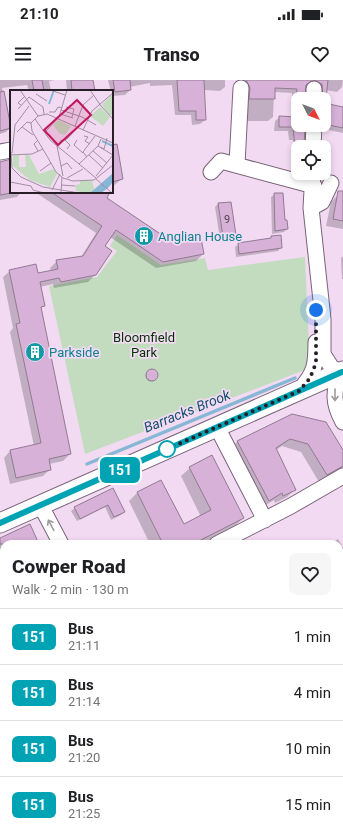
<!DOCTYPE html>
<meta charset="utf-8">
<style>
body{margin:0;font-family:Roboto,sans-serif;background:#f6f6f6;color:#202124;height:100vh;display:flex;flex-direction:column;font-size:15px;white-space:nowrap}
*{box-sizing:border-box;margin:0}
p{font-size:13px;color:#757577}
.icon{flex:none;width:22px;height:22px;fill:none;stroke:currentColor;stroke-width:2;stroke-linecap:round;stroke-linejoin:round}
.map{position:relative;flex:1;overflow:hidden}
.drawer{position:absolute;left:0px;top:460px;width:343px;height:300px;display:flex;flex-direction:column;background:#fff;border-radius:12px 12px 0 0;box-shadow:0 2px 6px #0003}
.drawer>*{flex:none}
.badge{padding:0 8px;border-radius:6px;font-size:14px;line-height:26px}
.needle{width:26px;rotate:132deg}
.controls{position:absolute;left:291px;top:12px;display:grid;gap:8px}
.controls a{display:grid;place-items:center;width:40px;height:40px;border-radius:8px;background:#fff;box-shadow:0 2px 6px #0003;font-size:20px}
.you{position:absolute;width:20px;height:20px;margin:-10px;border:3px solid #fff;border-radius:50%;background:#1a73e8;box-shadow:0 0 0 6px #1a73e833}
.map>.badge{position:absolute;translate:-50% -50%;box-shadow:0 0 0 2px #fff}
.round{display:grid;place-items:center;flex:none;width:42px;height:42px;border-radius:8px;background:#f6f6f6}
.head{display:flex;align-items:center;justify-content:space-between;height:68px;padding:0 12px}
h1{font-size:19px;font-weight:800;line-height:30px}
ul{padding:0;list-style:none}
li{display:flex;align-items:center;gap:12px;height:56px;padding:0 12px;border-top:1px solid #e0e0e0}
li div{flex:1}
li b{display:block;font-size:15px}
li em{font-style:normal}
li .badge{min-width:44px;font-weight:700;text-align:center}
.status{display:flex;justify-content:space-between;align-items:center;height:28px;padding:0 20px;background:#fff;direction:ltr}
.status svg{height:11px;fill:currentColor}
header{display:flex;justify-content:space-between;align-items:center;height:52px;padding:0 12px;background:#fff;font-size:18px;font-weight:800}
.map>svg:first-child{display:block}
.green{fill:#c3dcc0}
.shadow{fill:#0003}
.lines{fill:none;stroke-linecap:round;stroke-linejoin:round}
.stream{stroke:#87b7d5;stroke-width:3.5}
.building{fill:#d7b1d7;stroke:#917b91}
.minor-casing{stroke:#7a647a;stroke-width:17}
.major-casing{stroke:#7a647a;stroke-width:21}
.minor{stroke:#fff;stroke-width:15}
.major{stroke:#fff;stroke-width:19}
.oneway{stroke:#9e9a9e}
.line-casing{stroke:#fff;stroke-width:9}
.line{stroke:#00a3b4;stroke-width:6}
.walk{stroke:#271e27;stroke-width:4;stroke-dasharray:0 7.2}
.stop-dot{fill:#fff;stroke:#00a3b4;stroke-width:2}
.labels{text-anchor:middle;stroke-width:3.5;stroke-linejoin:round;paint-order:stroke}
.number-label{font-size:11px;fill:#534353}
.culture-label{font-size:13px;fill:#0d838f;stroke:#f3daf3;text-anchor:start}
.park-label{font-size:13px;fill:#023400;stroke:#f3daf3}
.water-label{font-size:14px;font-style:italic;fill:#15506e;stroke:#f3daf3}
.inset-river{fill:none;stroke:#87b7d5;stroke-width:2}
.inset-road{fill:none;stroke:#a18fa1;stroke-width:1}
.view{fill:#c2185b;fill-opacity:0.15;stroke:#c2185b;stroke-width:2}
.inset-edge{fill:none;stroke:#271e27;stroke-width:2}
</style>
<div class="status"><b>21:10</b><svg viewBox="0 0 49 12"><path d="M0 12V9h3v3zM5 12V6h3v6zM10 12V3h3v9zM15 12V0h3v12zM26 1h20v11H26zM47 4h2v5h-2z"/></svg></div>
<header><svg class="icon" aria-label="menu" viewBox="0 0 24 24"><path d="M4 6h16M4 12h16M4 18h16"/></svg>Transo<svg class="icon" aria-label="heart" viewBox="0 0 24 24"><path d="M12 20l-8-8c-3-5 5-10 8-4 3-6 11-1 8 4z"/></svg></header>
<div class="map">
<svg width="343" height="760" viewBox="0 0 343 760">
<rect width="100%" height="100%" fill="#f3daf3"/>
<!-- green -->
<path class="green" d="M117 155 161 185 205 178 208 190 305 177 310 288 85 374 49 206 97 197 117 171 110 166Z"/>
<!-- shadow -->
<path class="shadow" d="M0 0H55L49 1 51 11H29L27 5 2 8 11 47 6 52 0 54Z
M66 0H92L94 11H67Z
M108 0H225V7L220 11 204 10 205 40 200 44 192 45 191 35H175L172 5 150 6V3L129 7 130 10 125 15 112 16Z
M242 0H343L342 7 337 12 326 10 324 24 343 28V53L324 49 319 56 317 45H324V19H318L317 9 308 4 306 5 305 19H298V45H305L303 67H298V90L296 79 294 80 293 60H289L288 51H274L275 41 280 37H296V20H292V13L274 12 273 37 268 41H244Z
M112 80 122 99 112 107Z
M11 81V112H21L17 117 0 120V83Z
M35 112H109L105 118 168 160 203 174 196 181 156 188 110 157 103 167 95 195 88 202 54 208 53 204 40 207 43 226 40 229 70 374 63 381 49 384 50 389 43 396 10 404 4 378 10 371 34 366 10 252 13 248 3 197 10 191 37 194 51 191 50 188 57 181 81 177 96 153Z
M275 114 287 149 284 152 272 154 271 117Z
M338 115 343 116V149L326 146 331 122Z
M230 123 235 155 232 158 220 159 215 127 218 124Z
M272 157 281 167 278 171 236 177 235 167 239 164 269 160Z
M343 176V199H342L341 178Z
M145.5 296a5.5 5.5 0 1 1 11 0a5.5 5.5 0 1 1-11 0Z
M292 335 343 372V399L319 402 301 372 282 366 276 370 295 409 287 417 275 423 274 420 261 428 230 369 238 361Z
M190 388 243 438 234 447 200 464H150L129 421 137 413 161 401 183 446 201 437 181 396Z
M113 409 124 432 121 435 111 440 105 427 77 441 71 431 75 428Z
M0 459 38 464H4V471L0 473Z
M338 459 343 468 339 473V464H331Z
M343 501V515L339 517V503Z
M0 624 4 626V639L0 638Z
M339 657 343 662V676L339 678Z
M48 756H75V760H37Z
M92 756H115L116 760H93Z
M188 756H206L207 760H190Z
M229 756H245L246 760H231Z
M310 756H326L320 760H313Z"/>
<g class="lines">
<!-- stream -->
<path class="stream" d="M87 384 295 298"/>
</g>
<!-- building -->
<path class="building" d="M32 0H42L44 11H34Z
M71 0H93L95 11H72Z
M113 0H130L131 10 115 12Z
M177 0H204L206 40H196V31H179Z
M246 0H328L326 19H323L322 4 314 0 306 5 305 19H301V16L296 15 297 9 275 8V19H249L250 8Z
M4 11 11 48 0 51V12Z
M324 23 343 27V48L324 44Z
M279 36 298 37V45H305L304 67H295L293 47H279Z
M117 64 123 99 112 102V65Z
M11 79V113L0 115V82Z
M338 111H343V141L333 139Z
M51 112H110L107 118 168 159 200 153 204 174 163 182 116 150 105 166 112 171 96 195 61 202 59 198 40 202 45 226 41 227 71 374 49 379 51 390 16 398 10 370 41 363 16 244 20 243 9 190 36 184 38 193 58 189 56 180 83 176 102 146Z
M274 113H283L285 140H287L288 149 275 151Z
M231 122 236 155 223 157 218 123Z
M281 155 282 168 239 174 238 163 271 158V156Z
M146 295a6 6 0 1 1 12 0a6 6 0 1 1-12 0Z
M292 334 326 342 343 370V386L327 395 308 364 290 359 276 368 296 410 283 416 282 413 269 421 237 361Z
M212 375 244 438 193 464H163L137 412 161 400 184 444 211 430 189 387Z
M113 408 125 432 114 437 108 425 80 439 74 427Z
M30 444 39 464H0V458Z"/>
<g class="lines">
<defs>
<path id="minor" d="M314 19V9
M313 67 314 45
M0 72 11 70
M237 84 241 8
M211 92 221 81 314 106
M313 93 311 128 323 239V274L332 288 342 292C332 310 333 324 343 342
M311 128 322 122 331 103
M299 311C315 292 316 286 316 262
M217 347 265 440
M41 426 61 464
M217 464 291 426 343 396
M339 487 343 485
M339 579 343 576
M0 662 4 660
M339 695 343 692
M0 714 4 723
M339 718 343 724
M20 756 21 760
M217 756 219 760"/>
<path id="major" d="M0 443 343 291"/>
</defs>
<!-- minor casing -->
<use href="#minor" class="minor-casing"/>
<!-- major casing -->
<use href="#major" class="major-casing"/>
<!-- minor -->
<use href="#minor" class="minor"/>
<!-- major -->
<use href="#major" class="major"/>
</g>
<!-- one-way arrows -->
<defs><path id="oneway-shaft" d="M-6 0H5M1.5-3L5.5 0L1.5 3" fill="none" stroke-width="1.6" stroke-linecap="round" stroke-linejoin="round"/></defs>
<g class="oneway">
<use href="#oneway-shaft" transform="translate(335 315) rotate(90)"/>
<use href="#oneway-shaft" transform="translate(51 445) rotate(-118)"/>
</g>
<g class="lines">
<defs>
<path id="line" d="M0 443 342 292"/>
</defs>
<!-- line casing -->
<use href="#line" class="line-casing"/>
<!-- line -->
<use href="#line" class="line"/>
<!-- walk -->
<path class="walk" d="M167 369 299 311 310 298 316 283V230"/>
</g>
<!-- icons -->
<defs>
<symbol id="building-disc" viewBox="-11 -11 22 22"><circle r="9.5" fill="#0f9aa8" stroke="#f3daf3"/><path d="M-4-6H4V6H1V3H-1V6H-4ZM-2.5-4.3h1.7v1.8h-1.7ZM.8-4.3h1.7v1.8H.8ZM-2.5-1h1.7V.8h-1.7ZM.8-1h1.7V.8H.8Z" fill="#fff"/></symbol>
</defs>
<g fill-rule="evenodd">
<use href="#building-disc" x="133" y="145" width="22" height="22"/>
<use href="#building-disc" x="24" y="261" width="22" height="22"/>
</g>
<!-- markers -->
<circle class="stop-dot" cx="167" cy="369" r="8"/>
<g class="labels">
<!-- number labels -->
<g class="number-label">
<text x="227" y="143">9</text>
</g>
<!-- culture labels -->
<g class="culture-label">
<text x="158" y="161">Anglian House</text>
<text x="49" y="277">Parkside</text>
</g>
<!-- park labels -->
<g class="park-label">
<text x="144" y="262">Bloomfield<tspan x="144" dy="15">Park</tspan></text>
</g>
<!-- water labels -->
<g class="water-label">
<text transform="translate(187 331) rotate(-22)" y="5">Barracks Brook</text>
</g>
</g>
<!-- overview -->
<g transform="translate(10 10)">
<rect width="103" height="103" fill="#f3daf3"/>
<path d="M101 5 103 6V25H99L92 15ZM90 17 100 27 93 36 80 26ZM48 30 61 36 55 45 50 44 43 35ZM15 64 19 65 29 84 43 79 47 84 40 97 20 90 3 76V66L9 65V77H16ZM70 90 82 91 85 101 79 103 66 101 65 95 70 94Z" fill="#c3dcc0"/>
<path d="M103 83V92L98 98 91 103H80Z" fill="#87b7d5"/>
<path class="inset-river" d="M39 14 44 0M92 51 103 56"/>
<path class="inset-road" d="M10 0 28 26M40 0 55 5M80 0 91 16M26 4 37 11M11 15 8 13 14 7M91 16 103 29M56 17 64 19 62 27M8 19 19 7 33 17 34 24M51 20 72 27 86 35M39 22H45L48 17 52 18M50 24 63 28M25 29 40 50 86 88M65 36 73 15 84 5M12 37 23 45M73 40 82 21 103 3M36 41 49 27 57 0M7 42 17 32 21 33M74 46 78 47 75 51 80 54M28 50 24 54 28 61M55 50 60 55 57 59M67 50 64 55 73 63M50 51 57 49 67 38M103 53 37 24 28 26 21 33 22 41 37 66 46 82 53 88 63 91 84 90 103 75M47 56 53 86M90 57 94 59 97 48M83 61 97 73M1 62 2 78 11 87 33 97 69 103M2 63 5 35 19 16M0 65 22 64 33 59M79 65 93 78M77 67 73 62 85 46M69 74 88 56 91 49M51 76 57 73 62 79M30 81 41 73M86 86 103 65 88 56M57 88 73 79M86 89 102 103M0 92 21 96 23 100 34 103M51 95 65 96M42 100 50 84M51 103 52 87"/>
<path class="view" d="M67 10 81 25 48 55 34 40Z"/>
<rect width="103" height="103" class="inset-edge"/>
</g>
</svg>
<div class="controls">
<a><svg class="needle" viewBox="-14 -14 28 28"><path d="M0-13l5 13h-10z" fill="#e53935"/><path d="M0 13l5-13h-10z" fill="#757577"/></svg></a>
<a><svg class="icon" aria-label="locate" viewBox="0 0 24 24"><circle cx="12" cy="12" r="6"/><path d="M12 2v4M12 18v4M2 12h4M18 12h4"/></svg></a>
</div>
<div class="you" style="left:316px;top:230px"></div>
<b class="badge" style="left:120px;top:390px;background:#00a3b4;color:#fff">151</b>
<section class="drawer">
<div class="head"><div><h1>Cowper Road</h1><p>Walk · 2 min · 130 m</p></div><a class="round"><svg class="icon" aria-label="heart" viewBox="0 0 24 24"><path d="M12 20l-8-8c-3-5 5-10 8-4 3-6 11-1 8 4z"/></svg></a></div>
<ul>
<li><span class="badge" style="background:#00a3b4;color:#fff">151</span><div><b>Bus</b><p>21:11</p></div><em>1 min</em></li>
<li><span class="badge" style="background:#00a3b4;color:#fff">151</span><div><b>Bus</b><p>21:14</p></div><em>4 min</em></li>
<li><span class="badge" style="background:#00a3b4;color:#fff">151</span><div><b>Bus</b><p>21:20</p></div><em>10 min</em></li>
<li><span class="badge" style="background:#00a3b4;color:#fff">151</span><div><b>Bus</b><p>21:25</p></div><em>15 min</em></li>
</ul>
</section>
</div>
